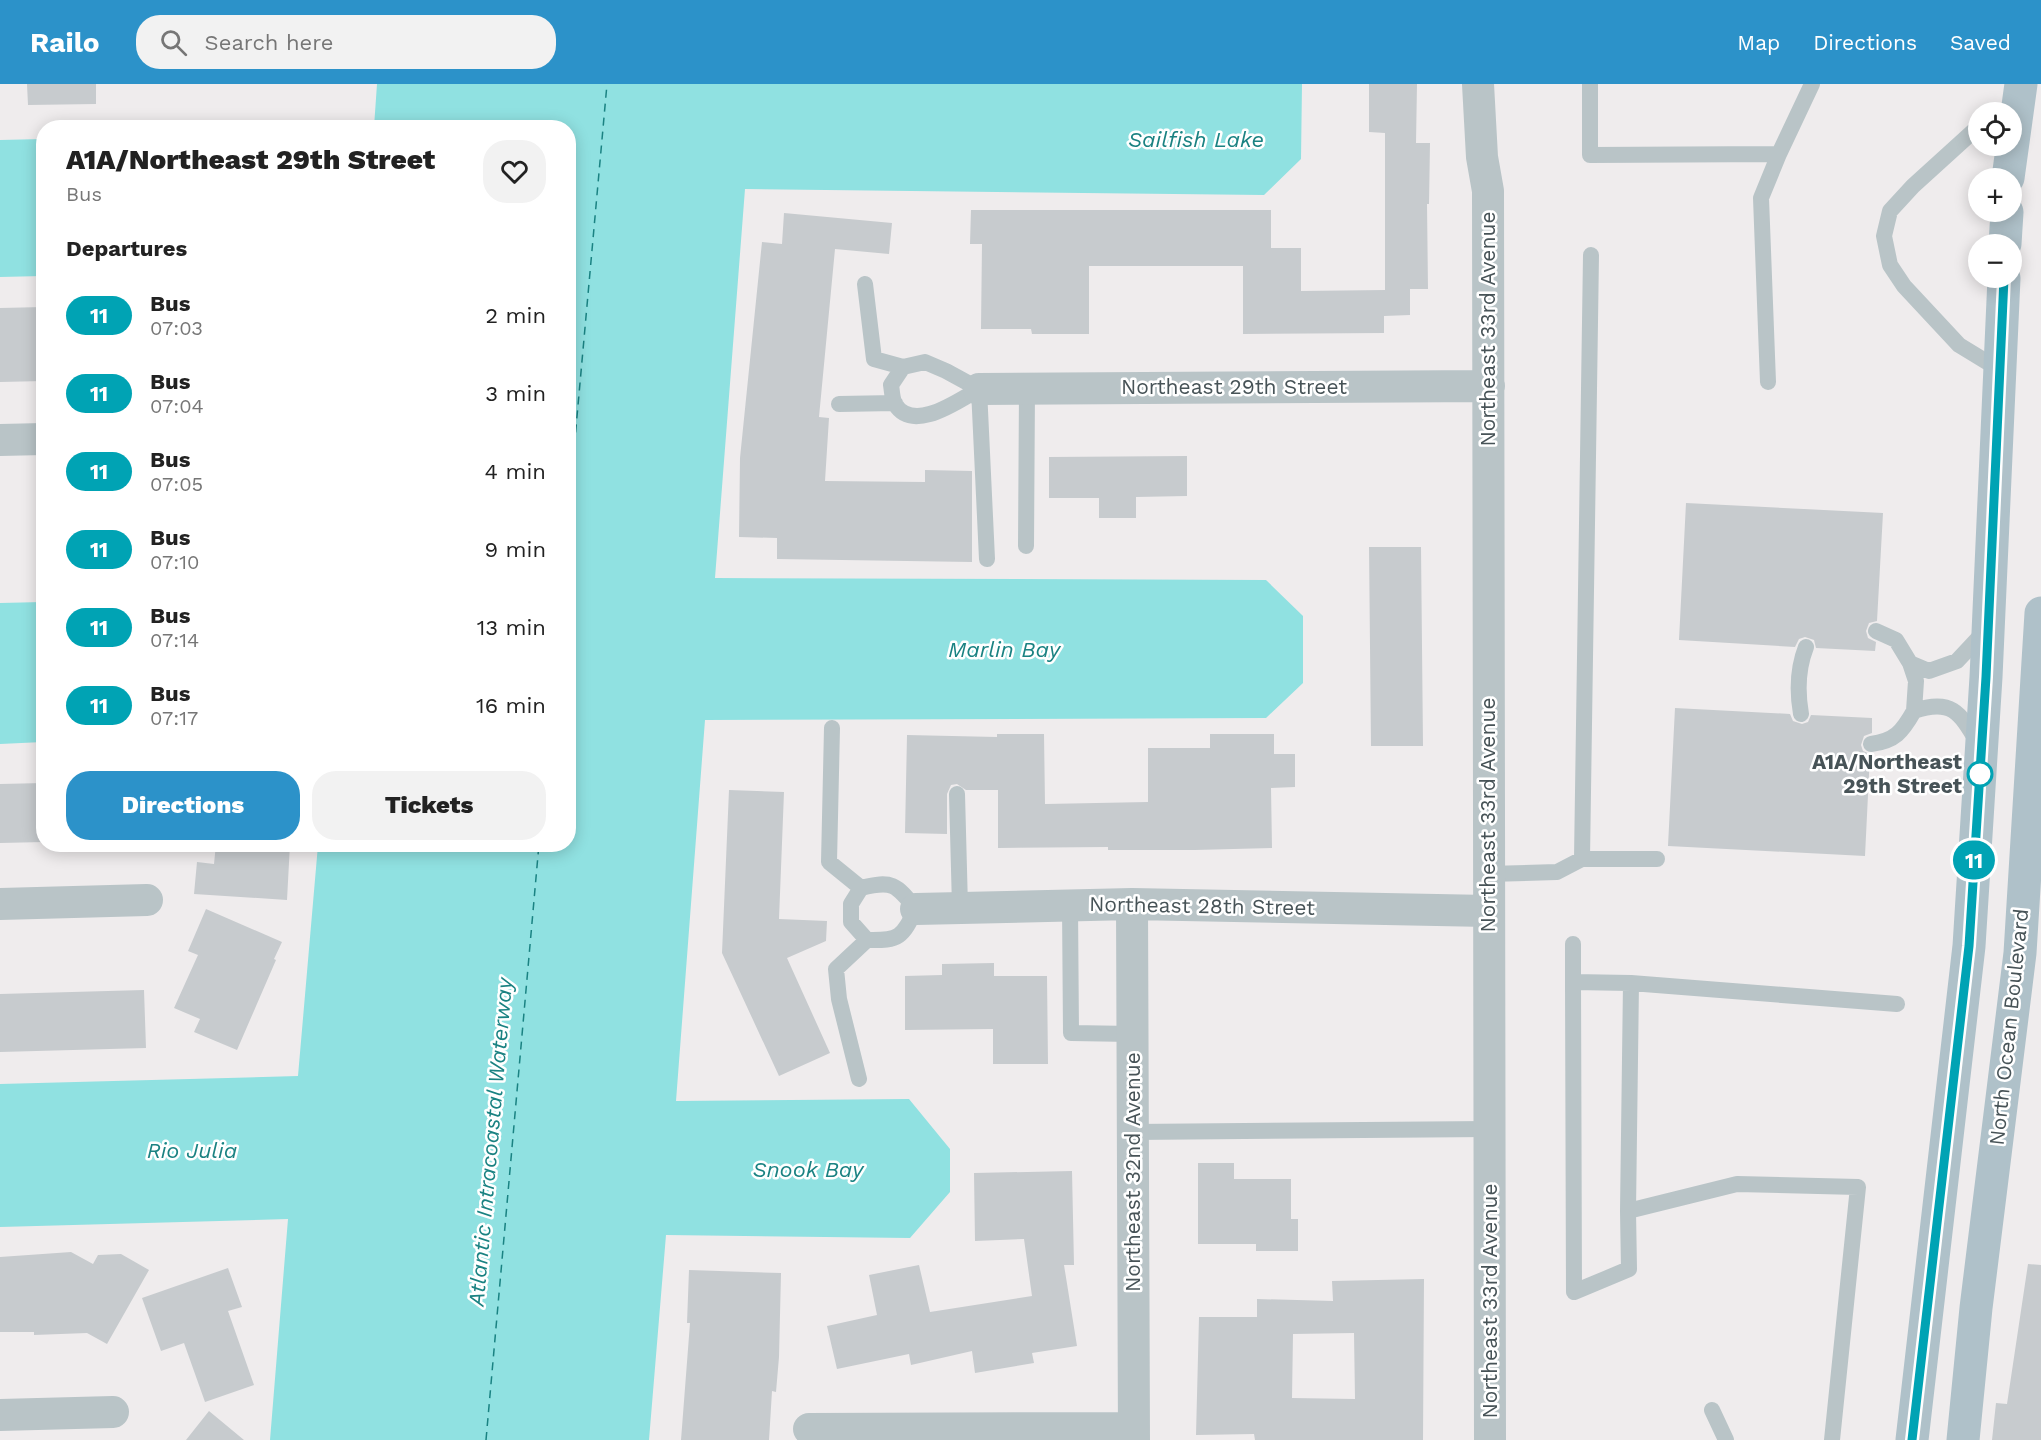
<!DOCTYPE html>
<meta charset="utf-8">
<style>
body{margin:0;font-family:"Work Sans",sans-serif;background:#f2f2f2;color:#222;height:100vh;display:flex;flex-direction:column;font-size:22px;white-space:nowrap}
*{box-sizing:border-box;margin:0}
p{font-size:20px;color:#767676}
.icon{flex:none;width:33px;height:33px;fill:none;stroke:currentColor;stroke-width:2;stroke-linecap:round;stroke-linejoin:round}
.map{position:relative;flex:1;overflow:hidden}
.details{position:absolute;left:36px;top:36px;width:540px;height:732px;display:flex;flex-direction:column;background:#fff;border-radius:24px;box-shadow:0 3px 15px #0003}
.details>*{flex:none}
.badge{padding:0 12px;border-radius:20px;font-size:21px;line-height:39px}
.controls{position:absolute;left:1968px;top:18px;display:grid;gap:12px}
.controls a{display:grid;place-items:center;width:54px;height:54px;border-radius:50%;background:#fff;box-shadow:0 3px 15px #0003;font-size:30px}
.map>.badge{position:absolute;translate:-50% -50%;box-shadow:0 0 0 3px #fff}
h2{padding:0 30px;font-size:22px;line-height:54px}
.round{display:grid;place-items:center;flex:none;width:63px;height:63px;border-radius:24px;background:#f2f2f2}
.overview{display:flex;align-items:center;justify-content:space-between;height:102px;padding:0 30px}
h1{font-size:28px;font-weight:800;line-height:45px}
.button{display:flex;gap:12px;margin-top:auto;padding:12px 30px}
.button a{flex:1;height:69px;border-radius:24px;background:#2c92c9;color:#fff;font-size:24px;font-weight:800;line-height:69px;text-align:center}
.button a+a{background:#f2f2f2;color:#222}
ul{padding:0;list-style:none}
li{display:flex;align-items:center;gap:18px;height:78px;padding:0 30px}
li div{flex:1}
li b{display:block;font-size:22px}
li em{font-style:normal}
li .badge{min-width:66px;font-weight:700;text-align:center}
header{display:flex;align-items:center;gap:36px;box-sizing:border-box;height:84px;padding:0 30px;background:#2c92c9;color:#fff}
header strong{font-size:28px}
nav{display:flex;gap:33px;margin-inline-start:auto;font-size:21px}
.search{width:420px;height:54px;background:#f2f2f2;display:flex;align-items:center;gap:15px;box-sizing:border-box;padding:0 21px;border-radius:24px;color:#767676;font-size:22px}
.map>svg:first-child{display:block}
.water{fill:#90e1e1}
.lines{fill:none;stroke-linecap:round;stroke-linejoin:round}
.ferry{stroke:#1a8282;stroke-width:1.5;stroke-dasharray:8 6;stroke-linecap:butt}
.building{fill:#c7cbce;fill-rule:evenodd}
.lane{stroke:#b9c4c7;stroke-width:16}
.street{stroke:#b9c4c7;stroke-width:32}
.primary{stroke:#afc1c9;stroke-width:33}
.line-casing{stroke:#fff;stroke-width:14}
.line{stroke:#00a3b4;stroke-width:9}
.stop-dot{fill:#fff;stroke:#00a3b4;stroke-width:3}
.labels{text-anchor:middle;stroke-width:5;stroke-linejoin:round;paint-order:stroke}
.street-label{font-size:21px;fill:#475357;stroke:#fff}
.stop-label{font-size:21px;font-weight:bold;fill:#475357;stroke:#fff;text-anchor:end}
.water-label{font-size:22px;font-style:italic;fill:#1a8282;stroke:#fff}
</style>
<header>
<strong>Railo</strong>
<div class="search"><svg class="icon" aria-label="search" viewBox="0 0 24 24"><circle cx="10" cy="10" r="6"/><path d="M15 15l6 6"/></svg>Search here</div>
<nav><a>Map</a><a>Directions</a><a>Saved</a></nav>
</header>
<div class="map">
<svg width="2041" height="1356" viewBox="0 0 2041 1356">
<rect width="100%" height="100%" fill="#efeced"/>
<!-- water -->
<path class="water" d="M377 0H1302L1301 75 1264 111 745 105 715 494 1266 496 1303 532V599L1266 634 705 636 676 1017 909 1015 950 1065V1108L910 1154 666 1151 649 1356H270L288 1135 0 1143V1000L298 992 318 761 568 760V44L374 43Z
M43 55V192L0 193V56Z
M43 518V658L0 660V519Z"/>
<g class="lines">
<!-- ferry -->
<path class="ferry" d="M568 432 607 0
M486 1356 539 760"/>
</g>
<!-- building -->
<path class="building" d="M27 0H96V20L28 21Z
M1369 0H1417L1416 59H1430L1429 120H1427L1428 205H1410V231L1384 232V249L1243 250V182H1089V250H1032L1031 245H981L982 160H970L971 126H1271V164H1301V207L1385 206V49L1369 48Z
M784 129 892 139 889 170 835 165 819 333 829 334 825 397 925 398V386L972 387V478L777 475V454L739 453 740 374 762 158 782 160Z
M44 223V297L0 298V224Z
M1187 372V412L1136 413V434H1099V414H1049V373Z
M1686 419 1883 429 1877 537 1869 539 1866 547 1868 554 1876 558 1875 567 1816 564 1814 556 1805 553 1799 555 1795 563 1679 556Z
M1369 463H1421L1423 662H1371Z
M1675 624 1790 630 1793 637 1802 640 1808 638 1811 631 1872 634V649L1864 652 1861 661 1863 667 1870 670 1865 772 1668 762Z
M997 650H1044L1045 720 1148 718V664H1210V650H1274V670H1295V703L1271 704 1272 764 1195 766H1108V763L998 764V706H966L957 700 951 701 947 710V750L905 749 907 651 997 653Z
M44 699V758L0 759V700Z
M729 706 784 708 779 835 827 837 826 857 787 874 830 969 779 992 722 869Z
M216 760H290L287 816 194 810 197 778 214 780Z
M206 825 282 858 274 875 276 876 237 966 194 948 200 935 174 924 198 871 188 867Z
M994 879V892H1047L1048 980H993V945L905 946V892L942 891V880Z
M144 906 146 964 0 968V910Z
M1198 1079H1234V1095H1291V1135H1298V1167H1256V1160H1198Z
M1072 1087 1074 1181H1064L1077 1262 1032 1269 1034 1279 975 1289 972 1267 911 1281 909 1270 837 1285 827 1242 877 1231 869 1191 919 1181 930 1228 1032 1212 1024 1155 975 1157 974 1089Z
M71 1168 93 1180 98 1171 121 1170 149 1186 107 1260 87 1249 34 1251V1248H0V1173Z
M2028 1180 2041 1181V1356H1992L1996 1319 2007 1320Z
M228 1184 242 1223 228 1227 254 1301 205 1318 184 1259 161 1267 142 1214Z
M689 1186 781 1189 779 1273 776 1308 772 1307 769 1356H681L690 1239H687Z
M1424 1195 1423 1356H1255L1254 1350 1196 1351 1199 1233H1257V1215L1333 1217 1332 1197ZM1354 1249 1355 1315 1292 1314 1293 1250Z
M209 1327 244 1356H186Z"/>
<g class="lines">
<!-- lane -->
<path class="lane" d="M1590 0V71L1779 70 1812 0
M1978 43 1913 102 1890 127 1884 152 1890 181 1904 202 1959 261 2000 286
M865 200 874 275 903 283
M925 278 946 287 979 305C959 316 913 350 895 320 892 315 892 306 891 301L903 283Z
M1768 298 1761 114 1779 70
M979 305 987 475
M839 320 895 319
M1026 462 1027 305
M1876 547 1896 556 1910 579 1929 587 1957 577 1986 546
M1910 579 1916 597 1914 627
M1801 630C1797 607 1797 586 1806 563
M832 644 829 778 861 804C892 796 896 800 916 825 902 853 900 857 867 856L836 885 839 915 859 995
M1871 660C1895 657 1902 648 1914 627 1952 614 1960 629 1978 659
M957 710 960 823
M1582 775 1591 171
M1488 790 1557 788 1582 775H1657
M861 804 851 820V838L867 856
M1070 821 1071 949 1132 950
M1573 860V898
M1133 1048 1489 1045
M1628 1127 1629 1185 1574 1208 1573 898 1631 899
M1712 1326 1726 1356
M1832 1356 1858 1103 1737 1100 1628 1127 1631 899 1897 920"/>
<!-- street -->
<path class="street" d="M1478 0 1482 73 1488 107 1490 1356
M979 305 1489 302
M0 356 44 355
M0 820 147 816
M1132 820 1134 1356
M916 825 1132 820 1488 827
M0 1331 113 1328
M809 1345 1134 1344"/>
<!-- primary -->
<path class="primary" d="M2008 94 2021 0
M2005 160 2007 128
M1912 1356 1969 862 1986 593 2004 194
M1963 1356 1976 1224 2020 869 2041 529"/>
</g>
<g class="lines">
<defs>
<path id="line" d="M1912 1356 1969 862 1986 593 2004 194"/>
</defs>
<!-- line casing -->
<use href="#line" class="line-casing"/>
<!-- line -->
<use href="#line" class="line"/>
</g>
<!-- markers -->
<circle class="stop-dot" cx="1980" cy="690" r="12"/>
<g class="labels">
<!-- street labels -->
<g class="street-label">
<text transform="translate(1488 245) rotate(-90)" y="7">Northeast 33rd Avenue</text>
<text x="1234" y="310">Northeast 29th Street</text>
<text transform="translate(1488 731) rotate(-90)" y="7">Northeast 33rd Avenue</text>
<text transform="translate(1202 822) rotate(1)" y="7">Northeast 28th Street</text>
<text transform="translate(2009 943) rotate(-84)" y="7">North Ocean Boulevard</text>
<text transform="translate(1133 1088) rotate(-90)" y="7">Northeast 32nd Avenue</text>
<text transform="translate(1490 1217) rotate(-90)" y="7">Northeast 33rd Avenue</text>
</g>
<!-- stop labels -->
<g class="stop-label">
<text x="1962" y="685">A1A/Northeast<tspan x="1962" dy="24">29th Street</tspan></text>
</g>
<!-- water labels -->
<g class="water-label">
<text x="1196" y="63">Sailfish Lake</text>
<text x="1004" y="573">Marlin Bay</text>
<text transform="translate(490 1058) rotate(-85)" y="8">Atlantic Intracoastal Waterway</text>
<text x="192" y="1074">Rio Julia</text>
<text x="808" y="1093">Snook Bay</text>
</g>
</g>
</svg>
<div class="controls">
<a><svg class="icon" aria-label="locate" viewBox="0 0 24 24"><circle cx="12" cy="12" r="6"/><path d="M12 2v4M12 18v4M2 12h4M18 12h4"/></svg></a>
<a>+</a>
<a>−</a>
</div>
<b class="badge" style="left:1974px;top:776px;background:#00a3b4;color:#fff">11</b>
<section class="details">
<div class="overview"><div><h1>A1A/Northeast 29th Street</h1><p>Bus</p></div><a class="round"><svg class="icon" aria-label="heart" viewBox="0 0 24 24"><path d="M12 20l-8-8c-3-5 5-10 8-4 3-6 11-1 8 4z"/></svg></a></div>
<h2>Departures</h2>
<ul>
<li><span class="badge" style="background:#00a3b4;color:#fff">11</span><div><b>Bus</b><p>07:03</p></div><em>2 min</em></li>
<li><span class="badge" style="background:#00a3b4;color:#fff">11</span><div><b>Bus</b><p>07:04</p></div><em>3 min</em></li>
<li><span class="badge" style="background:#00a3b4;color:#fff">11</span><div><b>Bus</b><p>07:05</p></div><em>4 min</em></li>
<li><span class="badge" style="background:#00a3b4;color:#fff">11</span><div><b>Bus</b><p>07:10</p></div><em>9 min</em></li>
<li><span class="badge" style="background:#00a3b4;color:#fff">11</span><div><b>Bus</b><p>07:14</p></div><em>13 min</em></li>
<li><span class="badge" style="background:#00a3b4;color:#fff">11</span><div><b>Bus</b><p>07:17</p></div><em>16 min</em></li>
</ul>
<div class="button"><a>Directions</a><a>Tickets</a></div>
</section>
</div>
